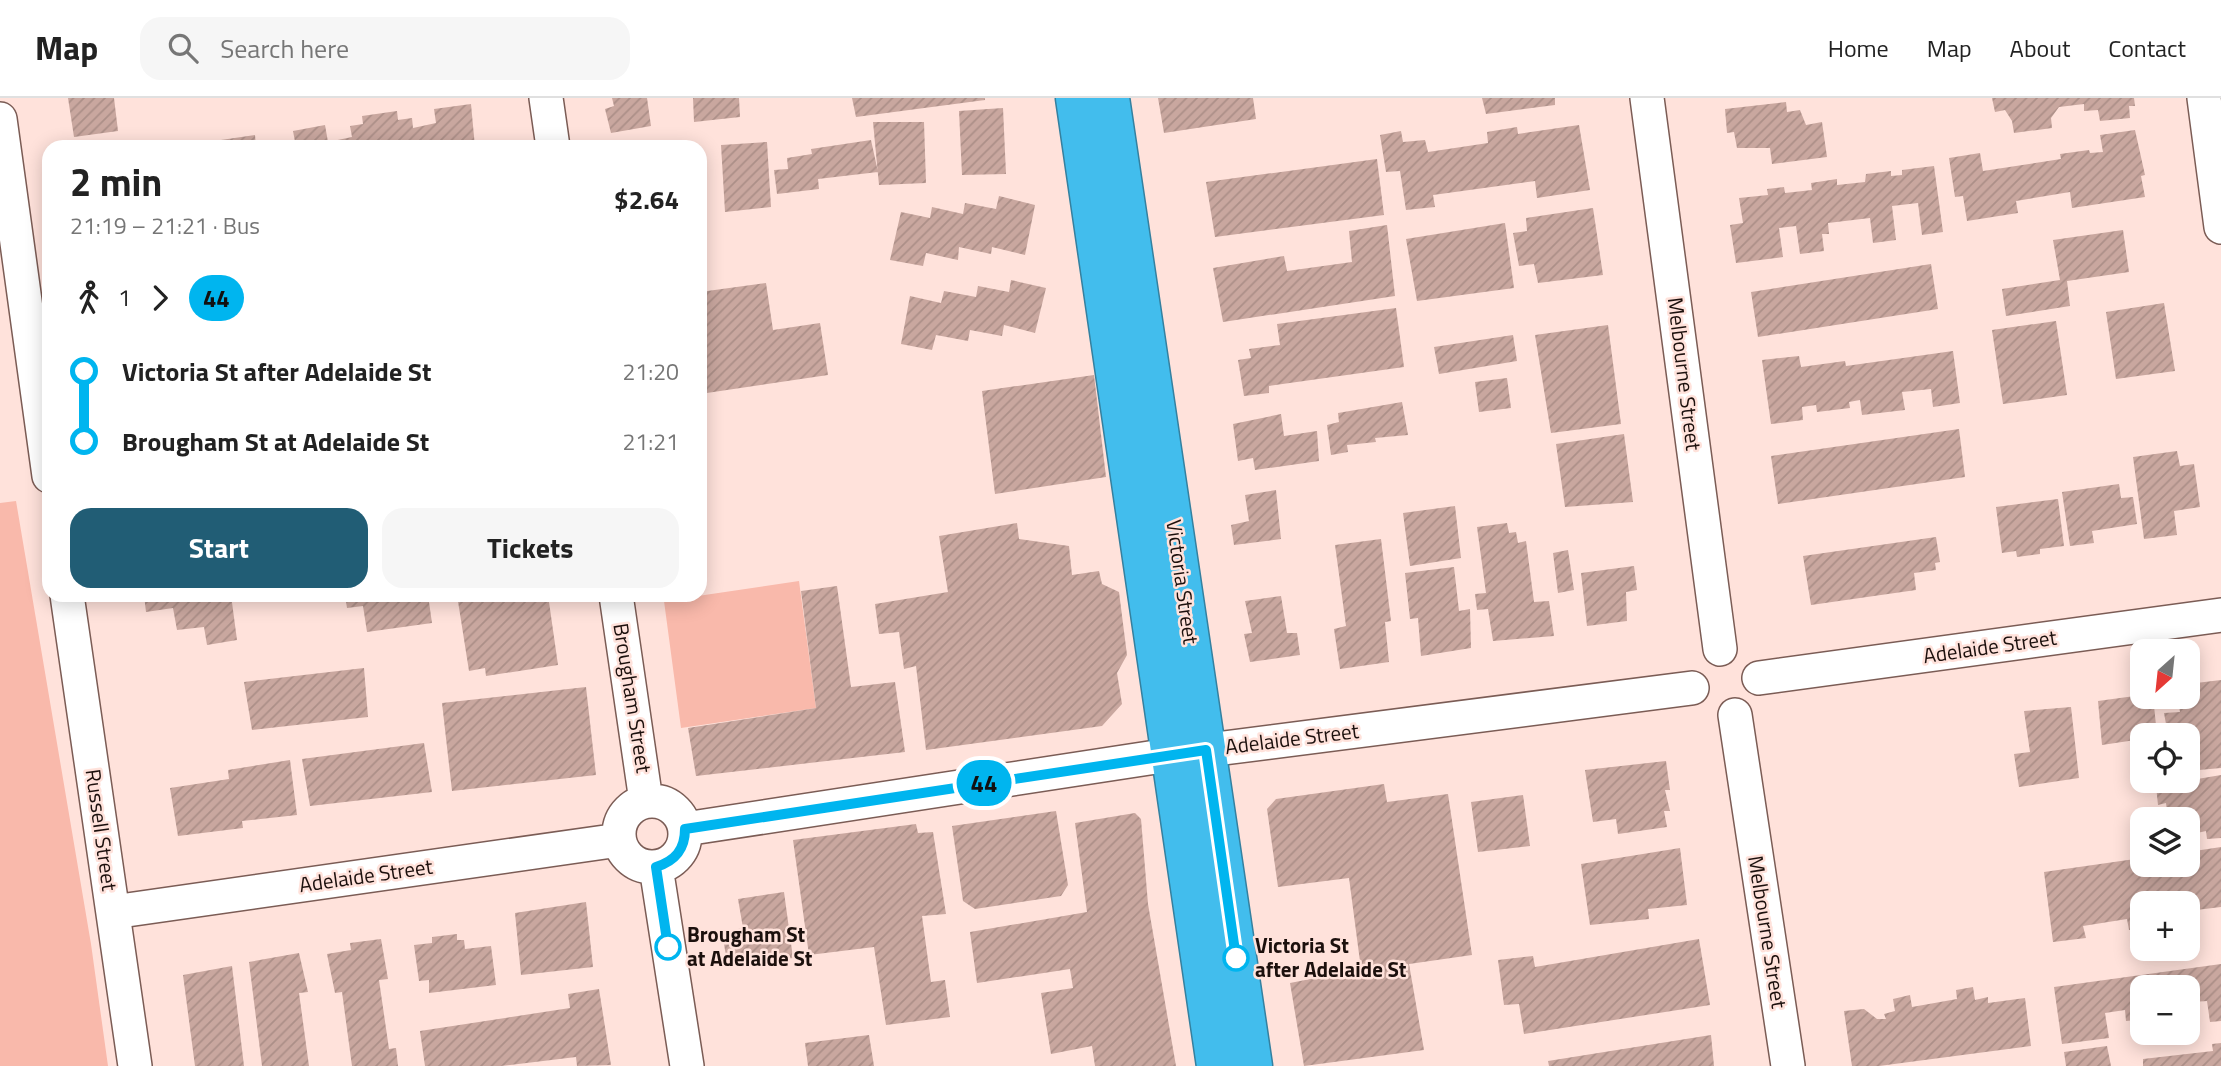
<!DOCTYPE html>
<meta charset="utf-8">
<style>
body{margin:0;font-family:"Titillium Web",sans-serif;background:#f6f6f6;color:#222;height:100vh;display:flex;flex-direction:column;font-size:26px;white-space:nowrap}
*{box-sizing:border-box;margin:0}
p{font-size:23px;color:#767676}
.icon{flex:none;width:38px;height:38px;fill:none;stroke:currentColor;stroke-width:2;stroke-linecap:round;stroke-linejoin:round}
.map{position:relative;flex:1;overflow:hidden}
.side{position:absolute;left:42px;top:42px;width:665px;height:462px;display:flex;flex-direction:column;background:#fff;border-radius:21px;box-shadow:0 4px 18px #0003}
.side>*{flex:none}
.badge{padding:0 14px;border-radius:23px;font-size:24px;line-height:46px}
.needle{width:46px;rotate:207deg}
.controls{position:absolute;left:2130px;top:541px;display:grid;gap:14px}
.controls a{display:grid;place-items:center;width:70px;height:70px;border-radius:14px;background:#fff;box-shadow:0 4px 18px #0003;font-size:35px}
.map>.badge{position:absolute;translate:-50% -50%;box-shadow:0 0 0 4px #fff}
.legs{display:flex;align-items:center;gap:10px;height:77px;padding:0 28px;font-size:23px}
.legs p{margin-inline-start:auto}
.headline{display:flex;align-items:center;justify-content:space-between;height:119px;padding:0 28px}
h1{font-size:38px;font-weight:700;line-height:52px}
.button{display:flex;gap:14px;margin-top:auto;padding:14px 28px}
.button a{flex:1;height:80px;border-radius:21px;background:#215d75;color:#fff;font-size:28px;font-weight:700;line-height:80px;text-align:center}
.button a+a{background:#f6f6f6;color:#222}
ul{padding:0 28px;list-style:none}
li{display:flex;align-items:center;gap:24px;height:70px;font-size:26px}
li i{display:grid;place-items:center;width:10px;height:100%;margin:0 9px;background:currentColor}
li i::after{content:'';width:18px;height:18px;margin:-9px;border:5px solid;border-radius:50%;background:#fff}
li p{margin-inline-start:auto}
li:first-child i{background:linear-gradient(#0000 50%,currentColor 0)}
li:last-child i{background:linear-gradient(currentColor 50%,#0000 0)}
header{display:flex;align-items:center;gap:42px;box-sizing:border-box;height:98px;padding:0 35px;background:#fff;border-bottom:2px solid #e0e0e0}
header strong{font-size:33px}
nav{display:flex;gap:38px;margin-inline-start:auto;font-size:24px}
.search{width:490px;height:63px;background:#f6f6f6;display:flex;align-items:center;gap:18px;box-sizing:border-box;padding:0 24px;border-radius:21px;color:#767676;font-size:26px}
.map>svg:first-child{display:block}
.green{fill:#f9b9ab}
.building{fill:url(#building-hatch)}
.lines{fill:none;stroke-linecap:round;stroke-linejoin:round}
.street-casing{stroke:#7b5c55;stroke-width:36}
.highway-casing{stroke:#35809f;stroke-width:41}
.street{stroke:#fff;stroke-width:33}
.highway{stroke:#42bded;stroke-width:38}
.line-1-casing{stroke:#fff;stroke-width:16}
.line-1{stroke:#00b5ef;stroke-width:10}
.stop-1-dot{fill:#fff;stroke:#00b5ef;stroke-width:3.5}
.labels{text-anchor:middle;stroke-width:5;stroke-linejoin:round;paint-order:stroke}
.street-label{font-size:21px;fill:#1c100d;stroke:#ffe2db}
.stop-label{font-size:21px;font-weight:bold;fill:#1c100d;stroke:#ffe2db;text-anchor:start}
</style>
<header>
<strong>Map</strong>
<div class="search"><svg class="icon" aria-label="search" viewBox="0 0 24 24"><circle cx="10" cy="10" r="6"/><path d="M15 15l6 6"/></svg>Search here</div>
<nav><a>Home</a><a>Map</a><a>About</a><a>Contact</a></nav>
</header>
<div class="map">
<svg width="2221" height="968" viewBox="0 0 2221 968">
<defs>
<pattern id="building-hatch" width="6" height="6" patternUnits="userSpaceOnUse" patternTransform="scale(1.75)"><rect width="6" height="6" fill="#c9a79f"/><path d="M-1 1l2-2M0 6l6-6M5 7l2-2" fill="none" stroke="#ac8f88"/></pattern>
</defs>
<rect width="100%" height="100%" fill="#ffe2db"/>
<!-- green -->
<path class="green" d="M16 403 91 846 108 968H0V405Z
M799 483 816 610 681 630 664 503Z"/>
<!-- building -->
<path class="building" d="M68 0H114L118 33 74 39Z
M612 0H647L651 28 611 35 605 11 614 8Z
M693 0H739L740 19 694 24Z
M852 0H985V2L856 19Z
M1158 0H1253L1256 21 1164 35Z
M1482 0H1555V7L1486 16Z
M1992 0H2134L2135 8H2129L2130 20 2100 23 2098 12 2084 13V6L2059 9 2051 20 2052 30 2014 35 2012 23 2005 12 1995 14Z
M1786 4 1787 14 1800 12 1806 27 1822 24 1827 59 1772 66 1770 50H1737L1734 34 1727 35 1725 11Z
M471 6 475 49H296L293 33 325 27 328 44 352 39 350 28 363 26 362 18 397 13 398 22 412 20 413 30 436 25 434 11Z
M1003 10 1006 76 962 77 959 13Z
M873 24H924L926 85 879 87Z
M1579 27 1590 92 1537 100 1535 83 1433 97 1435 109 1406 112 1400 73 1386 74 1380 37 1401 33 1403 44 1425 42 1428 54 1488 45 1487 34 1517 29 1518 36Z
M2135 32 2145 77 2141 78 2145 99 2072 110 2070 94 2016 103 2018 115 1967 123 1963 98 1955 99 1949 60 1980 55 1983 73 2061 61 2060 56 2089 52 2090 55 2103 54 2100 37Z
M255 37 256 49H222L221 42Z
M871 42 878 74 818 81 819 91 777 96 774 72 788 71 787 60 812 56 811 51Z
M185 43 186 49H152V47Z
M767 44 771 109 725 114 721 47Z
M1377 61 1384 117 1215 139 1206 84Z
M1934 68 1943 134 1922 137 1918 105 1892 108 1896 142 1873 145 1870 120 1828 125 1829 136H1822L1824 153 1800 156 1796 128 1779 130 1783 159 1736 165 1730 127 1743 125 1739 100 1768 97 1767 91 1784 89 1785 95 1812 92 1811 85 1837 81V87L1865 84 1866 76 1891 73V78L1902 77V72Z
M999 98 1035 107 1025 157 992 149 991 156 959 149 958 162 926 155 923 168 890 162 901 114 930 120 932 109 963 116 965 105 996 111Z
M1593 110 1603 177 1538 185 1534 166 1519 168 1513 135 1527 133 1526 120Z
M1505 125 1514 190 1417 203 1406 141Z
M1387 127 1395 198 1223 224 1213 170 1284 158 1287 173 1352 164 1349 133Z
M2123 132 2129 174 2067 183 2070 208 2006 218 2002 191 2060 182 2053 142Z
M1931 166 1938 211 1758 239 1751 194Z
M1011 182 1046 190 1035 235 1004 227 1002 238 970 232 968 243 936 237 932 252 901 246 910 198 941 205 944 193 976 199 978 188 1009 194Z
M766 185 773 232 820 225 828 277 700 296V194Z
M2164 205 2175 273 2116 281 2106 214Z
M1396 210 1404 269 1269 288V295L1244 298 1238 262 1251 260 1249 251 1280 247 1277 226Z
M2056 223 2067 297 2003 306 1992 232Z
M1608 227 1621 326 1551 335 1535 237Z
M1513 237 1517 263 1439 276 1434 249Z
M1953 253 1960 305 1933 309 1931 291 1902 294 1905 312 1862 317 1860 302 1849 304 1850 310 1817 314 1816 307 1802 309 1803 322 1771 326 1762 262 1799 258 1801 269 1845 263 1846 268Z
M1094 277 1106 379 995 396 982 293Z
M1507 280 1511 310 1479 314 1475 284Z
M1402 304 1408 337 1375 340 1376 344 1347 347 1348 354 1331 357 1327 327 1339 324 1338 315Z
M1281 316 1284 338 1317 333 1319 363 1255 372 1253 360 1238 363 1233 326Z
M1959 331 1965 379 1778 406 1771 358Z
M1624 336 1633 404 1565 409 1556 346Z
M2177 353 2180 368 2194 366 2200 409 2174 413 2177 437 2144 441 2133 359Z
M2119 386 2121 400 2133 399 2137 426 2092 433 2094 445 2070 448 2062 394Z
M1276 392 1281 441 1234 447 1231 427 1249 423 1245 397Z
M2058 401 2064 448 2040 451V456L2017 459 2016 453 2002 455 1996 409Z
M1455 408 1461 460 1410 468 1403 415Z
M1017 425 1019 441 1069 448 1072 477 1099 473 1102 486 1119 494 1127 557 1117 575 1122 606 1102 628 926 652 916 568 904 571 899 534 879 536 875 506 948 494 939 438Z
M1507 425 1509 435 1516 434 1518 445 1526 443 1534 504 1549 503 1554 538 1493 543 1488 511 1477 512 1475 496 1486 495 1477 429Z
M1936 439 1940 464 1935 465 1936 472 1914 475 1916 492 1811 507 1803 458Z
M1381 441 1391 523 1385 524 1389 564 1340 571 1334 531 1346 528 1335 447Z
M1568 452 1574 492 1558 495 1553 455Z
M1634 468 1637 492 1626 494 1627 523 1587 528 1581 475Z
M1454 469 1459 513 1470 511 1471 550 1421 558 1418 520 1410 521 1405 475Z
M837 488 851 589 895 584 905 654 696 678 688 630 816 610 801 493Z
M144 497H231L237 542 207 547 204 529 177 532 173 510 146 514Z
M345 497H428L432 525 367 534 363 508 347 510Z
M457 497H548L558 567 486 578 485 570 469 573Z
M1281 498 1287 535H1297L1300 557 1250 564 1244 536 1252 535 1245 503Z
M364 570 368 619 252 632 244 584Z
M2221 582V670L2188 673V637H2168L2164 615 2180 614 2177 598H2188V586Z
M586 589 596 677 452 693 442 605Z
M2142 597 2153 598 2157 637H2142V641L2102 647 2098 603Z
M2071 609 2079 680 2019 689 2014 656 2030 654 2024 613Z
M424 645 432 694 310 708 302 661Z
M290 662 297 717 242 723 243 730 178 738 170 690 229 681 228 672Z
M1666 663 1670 692H1665L1670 713H1664L1667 729 1618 736 1616 721 1593 724 1585 672Z
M2221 677V740L2207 741 2206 733 2188 737V721H2168L2166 705 2158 707 2156 688Z
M1384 686 1387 704 1448 696 1472 857 1409 866 1424 952 1304 968 1290 885 1361 871 1349 780 1278 789 1267 711 1276 701Z
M1523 697 1530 748 1478 754 1471 704Z
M1056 713 1068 787 1061 798 975 811 963 803 952 728Z
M1135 715 1141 721 1148 806 1176 968H1095L1092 948 1051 956 1041 895 1073 890 1070 871 977 885 970 834 1087 814 1075 725Z
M916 726 918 735 933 734 946 816 922 818 931 884 945 882 950 919 886 927 874 849 809 857 793 742Z
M2221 749V809L2188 813V805H2142V831L2129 832 2127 821 2083 828 2086 840 2053 844 2044 774 2142 760V766H2188V754Z
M1680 750 1687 807 1648 811 1649 821 1590 827 1581 766Z
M784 794 793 860 728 870 722 834 743 830 738 801Z
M586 804 593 869 521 877 515 815Z
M457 836V842H464L465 851 491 848 496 887 429 895V882L419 883 414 847 432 845V839Z
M381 841 388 881 379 882 389 951 396 950 398 968H352L342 894 335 895 327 856 351 852 350 845Z
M1699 841 1710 907 1524 936 1519 906 1504 907 1498 862 1533 858 1535 869Z
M299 855 308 894 299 895 309 968H262L249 864Z
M2221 866V923L2210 924 2207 903 2193 904 2195 914 2188 915V889H2142V934L2139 935 2137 922 2126 923 2125 912 2105 915 2109 940 2062 946 2054 889Z
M232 868 244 968H195L183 877Z
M1973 889 1975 902 1988 899V905L2025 900 2031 948 1879 968H1852L1844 913 1864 911 1877 921H1886L1884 916 1895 913 1893 901 1910 897 1912 909 1957 901 1956 892Z
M599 891 611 967 577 968 576 959 501 968H425L420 933 570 910 568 896Z
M869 937 874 968H808L805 945Z
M1711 937 1714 968H1549L1548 963Z
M2221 945V968H2143V961L2213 953 2212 946Z
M2107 948 2111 968H2066L2064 954Z"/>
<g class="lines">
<defs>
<path id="street" d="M546 0 553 49
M1647 0 1720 551
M2204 0 2221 129
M0 21 49 378
M67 497 135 968
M616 497 646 703
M1759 580 2221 517
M1735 617 1788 968
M619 736a33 33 0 1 1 66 0a33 33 0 1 1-66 0Z
M685 731 1169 657 1692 590
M656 769 687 968
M113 814 619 742"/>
<path id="highway" d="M1075 0 1216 968
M1110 0 1253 968"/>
</defs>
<!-- street casing -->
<use href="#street" class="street-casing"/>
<!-- highway casing -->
<use href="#highway" class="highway-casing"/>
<!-- street -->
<use href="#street" class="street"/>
<!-- highway -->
<use href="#highway" class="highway"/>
</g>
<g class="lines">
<defs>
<path id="line-1" d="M668 849 656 769C675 763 685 752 685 731L1206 652 1236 860"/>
</defs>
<!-- line-1 casing -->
<use href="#line-1" class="line-1-casing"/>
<!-- line-1 -->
<use href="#line-1" class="line-1"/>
</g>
<!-- markers -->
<g class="stop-1-dot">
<circle cx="668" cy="849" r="12"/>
<circle cx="1236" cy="860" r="12"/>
</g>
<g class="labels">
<!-- street labels -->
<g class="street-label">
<text transform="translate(1684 276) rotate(83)" y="7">Melbourne Street</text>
<text transform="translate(1182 484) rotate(82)" y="7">Victoria Street</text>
<text transform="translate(1990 549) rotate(-8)" y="7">Adelaide Street</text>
<text transform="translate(632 600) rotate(81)" y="7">Brougham Street</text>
<text transform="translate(1292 641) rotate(-7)" y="7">Adelaide Street</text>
<text transform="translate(101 732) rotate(82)" y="7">Russell Street</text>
<text transform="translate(366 778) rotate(-8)" y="7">Adelaide Street</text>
<text transform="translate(1767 834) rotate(81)" y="7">Melbourne Street</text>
</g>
<!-- stop labels -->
<g class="stop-label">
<text x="687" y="844">Brougham St<tspan x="687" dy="24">at Adelaide St</tspan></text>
<text x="1255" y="855">Victoria St<tspan x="1255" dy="24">after Adelaide St</tspan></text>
</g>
</g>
</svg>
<div class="controls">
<a><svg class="needle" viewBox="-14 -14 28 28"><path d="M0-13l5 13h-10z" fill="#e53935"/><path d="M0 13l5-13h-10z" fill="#767676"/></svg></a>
<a><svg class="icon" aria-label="locate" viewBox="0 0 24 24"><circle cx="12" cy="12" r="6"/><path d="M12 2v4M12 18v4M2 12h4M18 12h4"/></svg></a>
<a><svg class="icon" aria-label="layers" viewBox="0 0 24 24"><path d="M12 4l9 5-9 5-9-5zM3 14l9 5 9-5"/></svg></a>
<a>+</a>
<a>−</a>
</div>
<b class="badge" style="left:984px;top:685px;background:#00b5ef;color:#111">44</b>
<section class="side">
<div class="headline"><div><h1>2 min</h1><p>21:19 – 21:21 · Bus</p></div><b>$2.64</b></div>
<div class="legs"><svg class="icon" aria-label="walk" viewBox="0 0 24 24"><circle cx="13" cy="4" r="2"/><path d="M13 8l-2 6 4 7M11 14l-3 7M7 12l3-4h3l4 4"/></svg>1<svg class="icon" aria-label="forward" viewBox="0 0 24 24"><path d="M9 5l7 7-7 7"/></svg><b class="badge" style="background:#00b5ef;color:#111">44</b></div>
<ul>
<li><i style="color:#00b5ef"></i><b>Victoria St after Adelaide St</b><p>21:20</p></li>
<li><i style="color:#00b5ef"></i><b>Brougham St at Adelaide St</b><p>21:21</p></li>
</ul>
<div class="button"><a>Start</a><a>Tickets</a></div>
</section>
</div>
